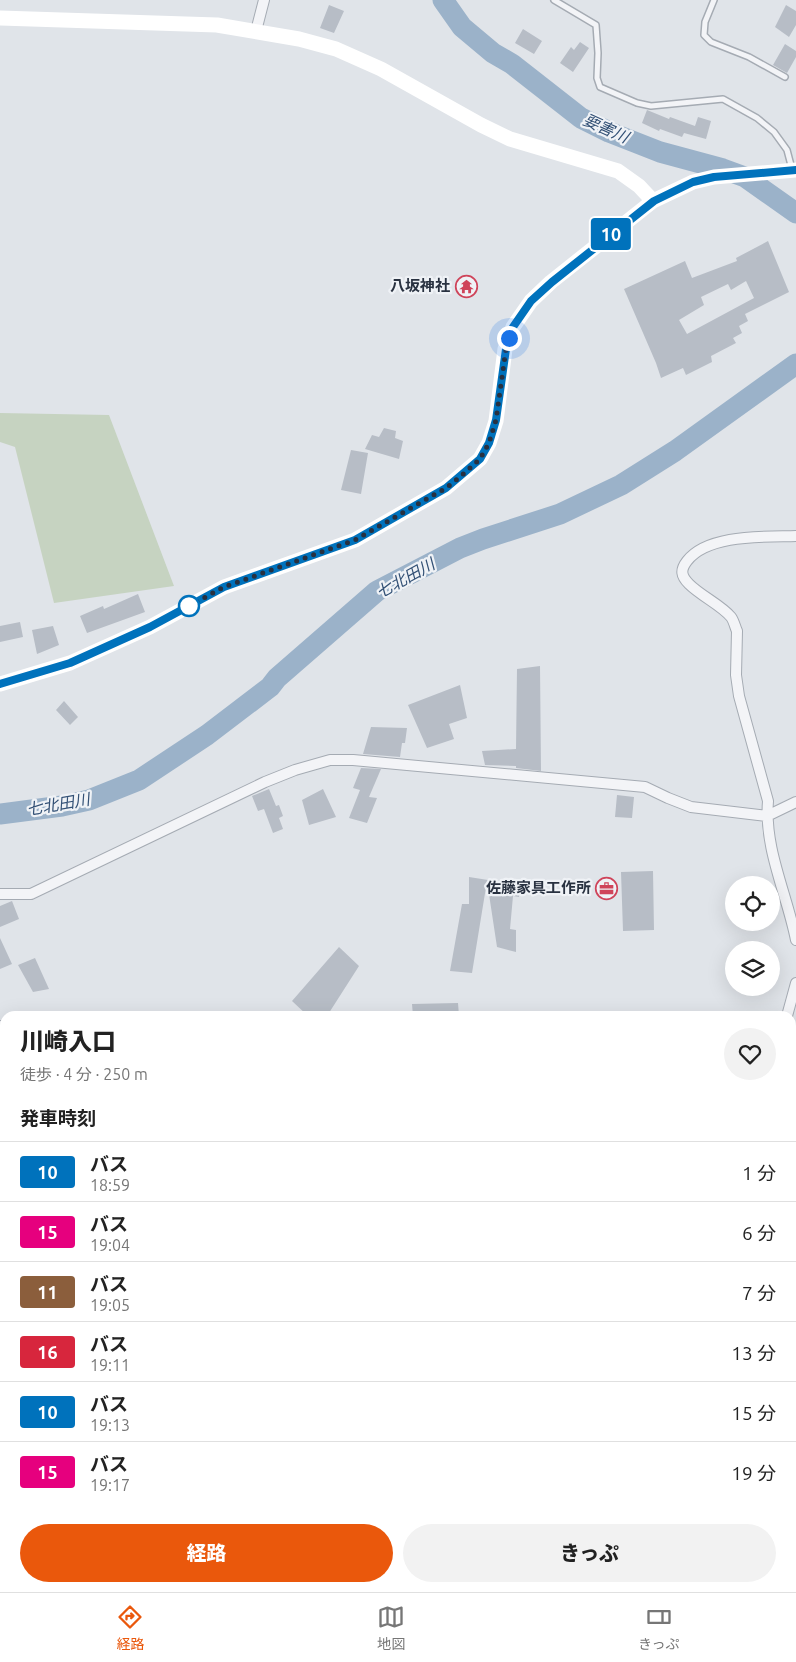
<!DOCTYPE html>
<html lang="ja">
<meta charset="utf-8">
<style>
body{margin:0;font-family:Ubuntu,"Noto Sans JP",sans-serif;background:#f2f2f2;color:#222;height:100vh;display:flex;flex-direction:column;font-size:19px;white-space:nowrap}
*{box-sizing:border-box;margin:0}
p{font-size:16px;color:#767676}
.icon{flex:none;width:28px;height:28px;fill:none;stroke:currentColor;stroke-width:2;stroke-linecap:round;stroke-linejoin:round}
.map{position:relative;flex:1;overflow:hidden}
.panel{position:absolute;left:0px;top:1011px;width:796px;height:581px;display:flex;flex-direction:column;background:#fff;border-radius:15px 15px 0 0;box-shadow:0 5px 20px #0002}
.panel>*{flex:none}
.badge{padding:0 10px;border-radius:4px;font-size:18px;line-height:32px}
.controls{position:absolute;left:725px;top:876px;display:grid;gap:10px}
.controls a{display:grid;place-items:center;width:55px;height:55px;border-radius:50%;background:#fff;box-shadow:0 5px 20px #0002;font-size:25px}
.you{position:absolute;width:25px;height:25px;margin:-12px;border:4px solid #fff;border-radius:50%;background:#1a73e8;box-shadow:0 0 0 8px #1a73e833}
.map>.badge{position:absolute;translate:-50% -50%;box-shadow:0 0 0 2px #fff}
h2{padding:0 20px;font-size:19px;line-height:45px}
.round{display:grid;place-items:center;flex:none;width:52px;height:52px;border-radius:26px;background:#f2f2f2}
.overview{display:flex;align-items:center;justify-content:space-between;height:85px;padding:0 20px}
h1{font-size:24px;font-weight:800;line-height:38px}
.action{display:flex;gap:10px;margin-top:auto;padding:10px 20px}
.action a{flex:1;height:58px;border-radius:30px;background:#ea580c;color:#fff;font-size:20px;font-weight:800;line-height:58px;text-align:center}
.action a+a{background:#f2f2f2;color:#222}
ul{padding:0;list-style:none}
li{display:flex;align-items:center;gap:15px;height:60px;padding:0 20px;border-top:1px solid #e0e0e0}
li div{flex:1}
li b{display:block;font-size:19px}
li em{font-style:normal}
li .badge{min-width:55px;font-weight:700;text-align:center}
.tabs{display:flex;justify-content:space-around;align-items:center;height:70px;border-top:1px solid #e0e0e0;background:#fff;font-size:14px;color:#767676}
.tabs a{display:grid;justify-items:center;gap:2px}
.tabs .active{color:#ea580c}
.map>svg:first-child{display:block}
.green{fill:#c6d3c1}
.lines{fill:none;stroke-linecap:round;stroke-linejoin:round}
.river{stroke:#9bb2c9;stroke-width:21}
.building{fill:#b7bdc6;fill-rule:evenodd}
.lane-casing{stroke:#a5abb3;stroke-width:8}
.street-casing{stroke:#a5abb3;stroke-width:12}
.path{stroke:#bec1c7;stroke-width:2;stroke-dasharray:4 4;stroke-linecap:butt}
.lane{stroke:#f3f4f7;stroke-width:5}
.street{stroke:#f3f4f7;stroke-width:10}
.secondary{stroke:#fff;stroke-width:15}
.line-casing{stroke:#fff;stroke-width:11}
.line{stroke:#0072bc;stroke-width:8}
.walk{stroke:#283140;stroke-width:5;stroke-dasharray:0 9}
.stop-dot{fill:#fff;stroke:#0072bc;stroke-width:2.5}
.labels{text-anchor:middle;stroke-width:4.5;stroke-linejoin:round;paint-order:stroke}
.poi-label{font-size:15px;font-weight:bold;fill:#283140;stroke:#eff2f6;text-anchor:end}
.water-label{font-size:16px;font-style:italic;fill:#325075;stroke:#eff2f6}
</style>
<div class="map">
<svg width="796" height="1592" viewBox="0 0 796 1592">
<rect width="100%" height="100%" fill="#e0e4e9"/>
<!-- green -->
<path class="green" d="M0 413 109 415 174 586 54 603 15 447 0 442Z"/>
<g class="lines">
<!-- river -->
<path class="river" d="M443 0 462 27 493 53 512 64 581 118 609 132 660 152 723 169 745 177 796 213
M0 814 62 806 89 800 139 780 207 735 270 687 277 678 377 591 460 548 483 539 560 514 621 485 675 451 796 364"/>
</g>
<!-- building -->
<path class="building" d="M329 5 344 11 334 33 320 28Z
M786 5 796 11V25L789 37 775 27Z
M523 29 542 41 534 54 515 43Z
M580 42 589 48 573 72 560 63 571 47 574 50Z
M785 44 796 51V57L787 73 773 65Z
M647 110 669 119 670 117 695 126 698 117 711 121 706 139 684 133 682 137 660 129 659 131 642 123Z
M768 241 789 292 745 314 748 321 739 326 742 333 733 338 736 343 711 356 712 362 686 375 683 368 661 378 656 363 624 289 685 261 692 278 737 261 736 258ZM746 281 754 298 687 334 679 320 704 305 701 297 728 284 731 290Z
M384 428 396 431 395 438 403 441 399 459 365 449 372 435 379 437Z
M351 450 368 453 361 494 341 490Z
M138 594 145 612 87 633 80 616 103 606 104 609Z
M20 622 23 637 0 642V626Z
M53 626 59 645 37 654 32 630Z
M540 666 541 771 516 768V766L485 765 482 751 516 749 517 669Z
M460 685 467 718 449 724 454 739 427 748 408 705Z
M64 701 78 717 70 725 56 710Z
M371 727 407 728 405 743H402L400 757 363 754Z
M361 768 381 769 369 797 377 798 367 823 349 818 360 790 353 788Z
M269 789 276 806 279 805 283 816 279 818 283 829 273 833 264 809 258 811 252 796Z
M323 789 336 817 309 825 302 800Z
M617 795 634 797 632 818 615 817Z
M653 871 654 930 623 931 621 872Z
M469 877 520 885 519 897 513 896 510 929 516 930V952L497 947 487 881 472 973 450 971 462 904H469Z
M12 901 19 919 0 927V906Z
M0 938 12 964 0 969Z
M339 947 359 966 327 1016H308L292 1001Z
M35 958 49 989 33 992 18 965Z
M458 1003 459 1016H413L412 1004Z"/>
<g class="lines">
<defs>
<path id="lane" d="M554 0 596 25 598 53 597 78 600 87 637 103 651 106 723 99 757 118 774 132 787 150 792 169
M714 0 705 22 704 35 711 42 749 57 785 77"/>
<path id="street" d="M256 31 264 0
M796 536C764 537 708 534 687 561 680 570 681 576 689 584 701 596 721 605 731 617 734 621 735 627 737 631L736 675 739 696 768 801C764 849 787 894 796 940
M0 894H31L265 782 295 770 330 760H353L645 787 668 798 691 807 767 816 796 802
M787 1016 796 983
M0 1026 5 1038"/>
</defs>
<!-- lane casing -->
<use href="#lane" class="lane-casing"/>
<!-- street casing -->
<use href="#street" class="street-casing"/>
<!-- path -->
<path class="path" d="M791 1403 796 1402
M0 1457H5
M423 1588V1592"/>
<!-- lane -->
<use href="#lane" class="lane"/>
<!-- street -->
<use href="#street" class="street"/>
<!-- secondary -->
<path class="secondary" d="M0 18 217 25 299 39 336 49 381 69 481 125 510 139 618 171 639 186 653 201
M0 684 70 663 150 627 224 587 355 540 446 488 480 459 489 443 496 421 505 349 513 327 531 301 551 282 653 201 693 182 714 177 796 170
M791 1051 796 1049
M0 1267 5 1263"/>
</g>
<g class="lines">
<defs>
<path id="line" d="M0 684 70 663 150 627 224 587 355 540 446 488 480 459 489 443 496 420 506 349 513 327 531 301 552 282 654 201 693 182 714 177 796 170"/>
</defs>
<!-- line casing -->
<use href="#line" class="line-casing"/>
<!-- line -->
<use href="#line" class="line"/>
<!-- walk -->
<path class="walk" d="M189 606 224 587 355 540 446 488 460 477 480 459 489 443 496 420 506 349 509 338"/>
</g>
<!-- icons -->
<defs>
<symbol id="temple-ring" viewBox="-11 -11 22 22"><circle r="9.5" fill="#eff2f6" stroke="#cf445a" stroke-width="1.5"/><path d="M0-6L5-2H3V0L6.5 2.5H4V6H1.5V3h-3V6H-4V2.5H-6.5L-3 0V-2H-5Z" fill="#cf445a"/></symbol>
<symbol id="office-ring" viewBox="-11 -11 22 22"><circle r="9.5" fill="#eff2f6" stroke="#cf445a" stroke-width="1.5"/><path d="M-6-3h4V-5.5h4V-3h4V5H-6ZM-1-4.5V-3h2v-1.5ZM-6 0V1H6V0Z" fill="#cf445a"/></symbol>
</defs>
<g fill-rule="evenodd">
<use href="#temple-ring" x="454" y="274" width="25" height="25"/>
<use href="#office-ring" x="594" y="876" width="25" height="25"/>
</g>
<!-- markers -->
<circle class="stop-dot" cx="189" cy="606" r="10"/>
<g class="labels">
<!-- poi labels -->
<g class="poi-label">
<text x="450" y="291">八坂神社</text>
<text x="591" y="893">佐藤家具工作所</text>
</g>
<!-- water labels -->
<g class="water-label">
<text transform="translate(606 128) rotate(24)" y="6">要害川</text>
<text transform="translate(405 578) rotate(-29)" y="6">七北田川</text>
<text transform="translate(58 804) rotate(-10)" y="6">七北田川</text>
</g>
</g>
</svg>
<div class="controls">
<a><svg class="icon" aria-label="locate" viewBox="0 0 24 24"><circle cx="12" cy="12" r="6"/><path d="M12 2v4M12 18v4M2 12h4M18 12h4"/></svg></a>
<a><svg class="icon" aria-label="layers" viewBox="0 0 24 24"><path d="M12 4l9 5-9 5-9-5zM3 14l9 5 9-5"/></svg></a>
</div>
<div class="you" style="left:509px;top:338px"></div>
<b class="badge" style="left:611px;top:234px;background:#0072bc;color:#fff">10</b>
<section class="panel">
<div class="overview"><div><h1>川崎入口</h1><p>徒歩 · 4 分 · 250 m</p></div><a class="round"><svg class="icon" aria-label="heart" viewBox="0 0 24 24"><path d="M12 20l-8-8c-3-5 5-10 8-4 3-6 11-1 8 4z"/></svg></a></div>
<h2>発車時刻</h2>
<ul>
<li><span class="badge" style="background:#0072bc;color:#fff">10</span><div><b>バス</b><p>18:59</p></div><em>1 分</em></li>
<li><span class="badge" style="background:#e6007e;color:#fff">15</span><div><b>バス</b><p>19:04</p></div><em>6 分</em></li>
<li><span class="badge" style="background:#8b5e3c;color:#fff">11</span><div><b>バス</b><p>19:05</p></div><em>7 分</em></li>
<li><span class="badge" style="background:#d7263d;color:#fff">16</span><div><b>バス</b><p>19:11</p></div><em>13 分</em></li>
<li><span class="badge" style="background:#0072bc;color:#fff">10</span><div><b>バス</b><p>19:13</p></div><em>15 分</em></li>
<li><span class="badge" style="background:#e6007e;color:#fff">15</span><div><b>バス</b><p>19:17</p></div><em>19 分</em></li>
</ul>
<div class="action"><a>経路</a><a>きっぷ</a></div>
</section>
</div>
<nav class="tabs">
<a class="active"><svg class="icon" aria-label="directions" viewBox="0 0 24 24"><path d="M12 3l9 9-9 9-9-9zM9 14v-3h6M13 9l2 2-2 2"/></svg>経路</a>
<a><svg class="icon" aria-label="map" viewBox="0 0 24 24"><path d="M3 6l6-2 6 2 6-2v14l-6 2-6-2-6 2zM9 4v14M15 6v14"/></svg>地図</a>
<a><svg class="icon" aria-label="tickets" viewBox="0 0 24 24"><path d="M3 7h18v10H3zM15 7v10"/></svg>きっぷ</a>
</nav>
